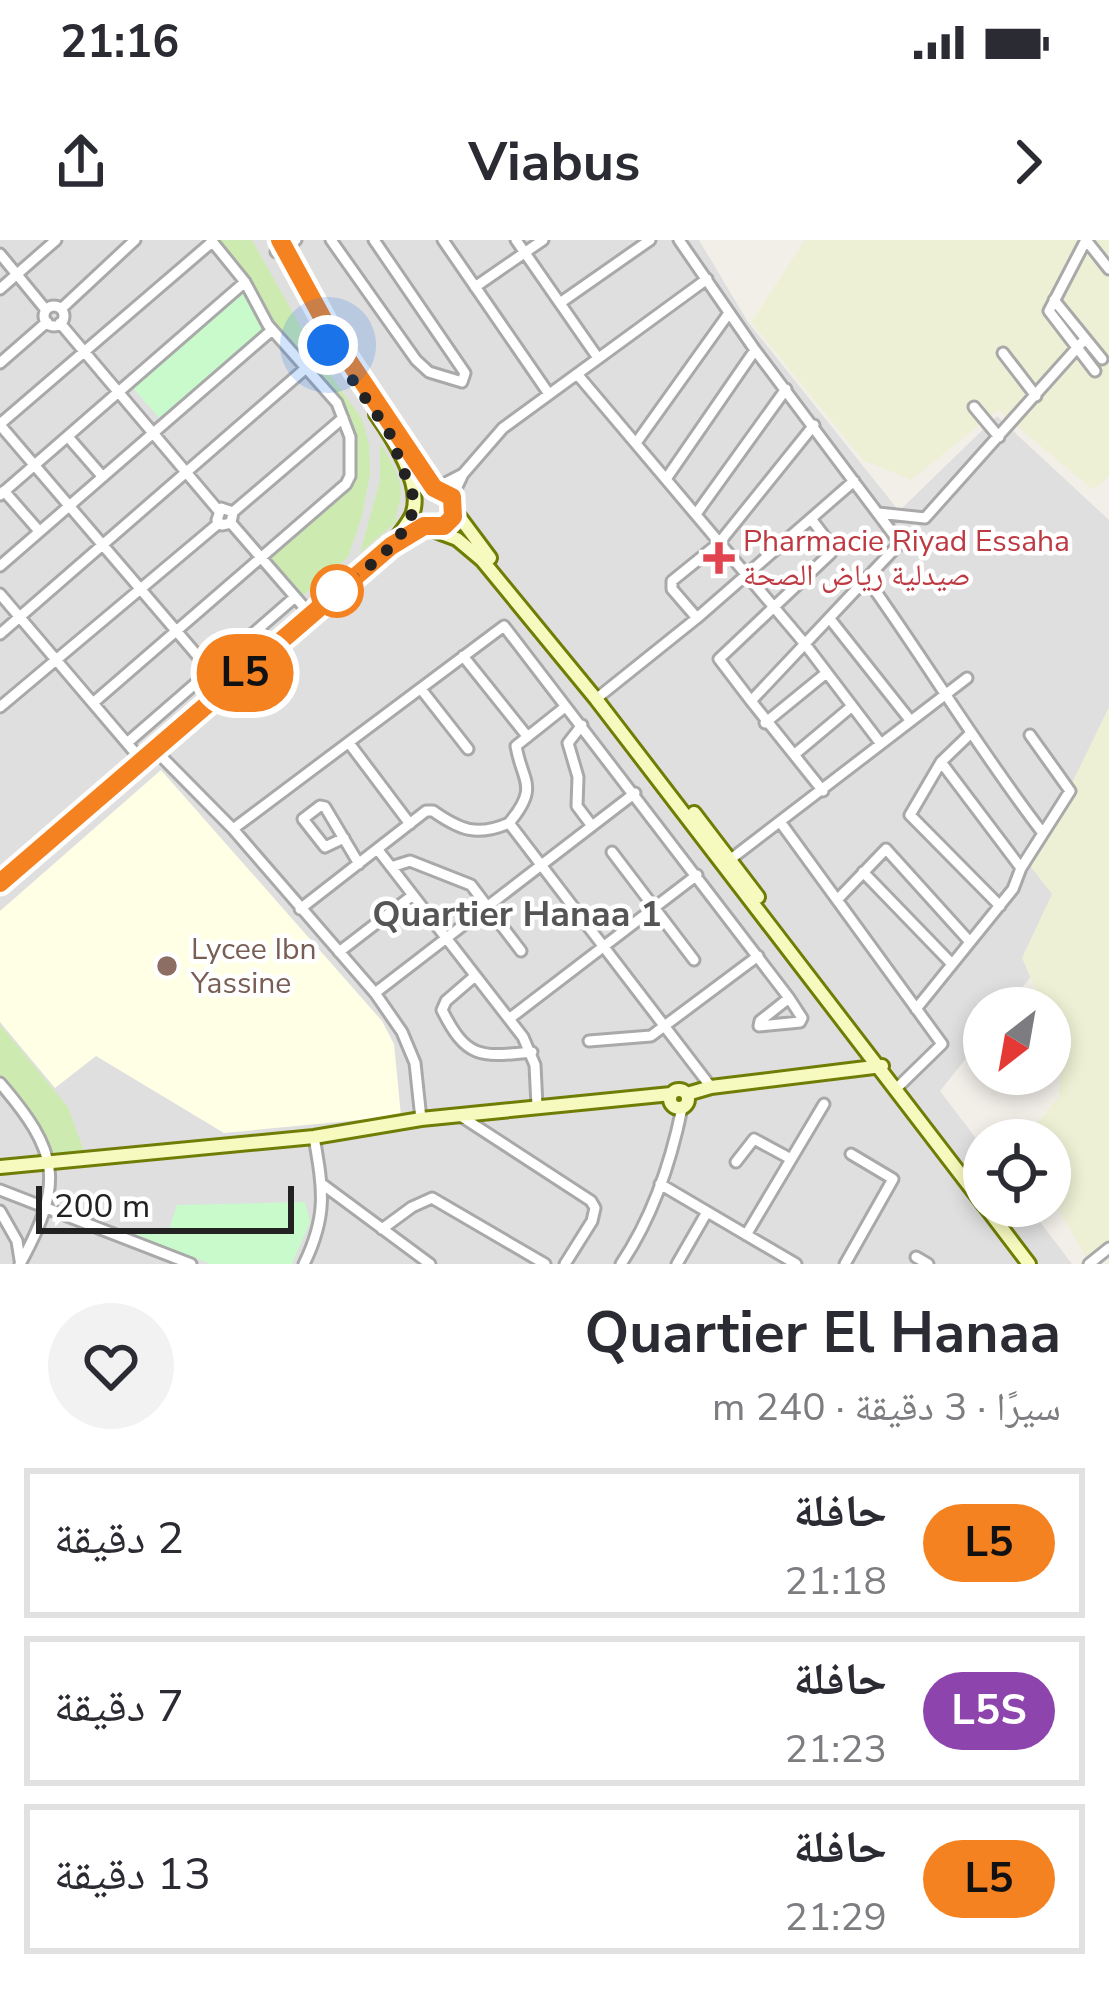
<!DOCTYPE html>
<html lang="ar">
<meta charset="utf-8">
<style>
body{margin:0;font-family:"Nunito Sans","Noto Naskh Arabic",sans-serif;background:#f2f2f3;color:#2b2b33;direction:rtl;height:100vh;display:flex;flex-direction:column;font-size:45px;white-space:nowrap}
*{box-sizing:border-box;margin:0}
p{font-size:39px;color:#7c7c81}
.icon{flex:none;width:66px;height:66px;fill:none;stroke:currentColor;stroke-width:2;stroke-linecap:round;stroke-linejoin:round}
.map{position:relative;height:1024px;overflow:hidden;direction:ltr}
.details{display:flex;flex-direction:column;background:#fff;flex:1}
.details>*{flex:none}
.badge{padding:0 24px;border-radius:39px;font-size:42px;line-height:78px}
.needle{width:78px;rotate:211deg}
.controls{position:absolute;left:963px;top:747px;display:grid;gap:24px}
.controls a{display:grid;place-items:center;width:108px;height:108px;border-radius:50%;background:#fff;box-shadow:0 6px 18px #0003;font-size:60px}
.scale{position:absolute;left:36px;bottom:30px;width:258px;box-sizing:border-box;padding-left:12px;border:6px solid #222;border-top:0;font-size:33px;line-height:42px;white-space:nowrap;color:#222;-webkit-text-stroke:9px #fff;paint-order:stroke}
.you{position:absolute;width:60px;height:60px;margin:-30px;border:9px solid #fff;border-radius:50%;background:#1a73e8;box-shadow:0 0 0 18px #1a73e833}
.map>.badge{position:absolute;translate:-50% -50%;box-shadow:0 0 0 6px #fff}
.round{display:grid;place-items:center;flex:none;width:126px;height:126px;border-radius:63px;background:#f2f2f3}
.overview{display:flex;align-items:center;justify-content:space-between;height:204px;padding:0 48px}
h1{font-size:57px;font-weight:700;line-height:90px}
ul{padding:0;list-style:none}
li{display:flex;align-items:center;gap:36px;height:150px;margin:0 24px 18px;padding:0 24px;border:6px solid #e1e1e2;border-radius:0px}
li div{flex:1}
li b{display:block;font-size:45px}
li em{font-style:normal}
li .badge{min-width:132px;font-weight:700;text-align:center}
.status{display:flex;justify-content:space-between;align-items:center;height:84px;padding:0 60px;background:#fff;direction:ltr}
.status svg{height:33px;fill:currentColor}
header{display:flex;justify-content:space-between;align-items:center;height:156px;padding:0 48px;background:#fff;font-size:54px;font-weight:700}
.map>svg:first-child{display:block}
.residential{fill:#e0dfdf}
.education{fill:#ffffe5}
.farmland{fill:#eef0d5}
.grass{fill:#cdebb0}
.park{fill:#c8facc}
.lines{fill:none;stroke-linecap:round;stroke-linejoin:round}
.street-casing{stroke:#a9a9a9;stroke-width:15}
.secondary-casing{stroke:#707d05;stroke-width:18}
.street{stroke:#fff;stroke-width:9}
.secondary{stroke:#f7fabf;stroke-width:12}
.line-casing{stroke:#fff;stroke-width:27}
.line{stroke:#f58220;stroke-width:18}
.walk{stroke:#222;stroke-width:12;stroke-dasharray:0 21.6}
.health-dot{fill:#e0444e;stroke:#fff;stroke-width:4.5}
.stop-dot{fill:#fff;stroke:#f58220;stroke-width:6}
.education-dot{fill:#8d6e63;stroke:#fff;stroke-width:4.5}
.labels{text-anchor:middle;stroke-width:9;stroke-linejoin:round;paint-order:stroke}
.health-label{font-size:30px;fill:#be3a42;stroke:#fff;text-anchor:start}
.education-label{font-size:30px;fill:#785e54;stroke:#fff;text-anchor:start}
.quarter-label{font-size:36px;font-weight:bold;fill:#555;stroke:#fff}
</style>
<div class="status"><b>21:16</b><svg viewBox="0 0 49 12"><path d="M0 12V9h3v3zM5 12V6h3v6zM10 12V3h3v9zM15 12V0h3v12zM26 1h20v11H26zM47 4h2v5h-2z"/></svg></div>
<header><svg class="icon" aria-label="forward" viewBox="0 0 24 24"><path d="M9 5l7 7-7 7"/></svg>Viabus<svg class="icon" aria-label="share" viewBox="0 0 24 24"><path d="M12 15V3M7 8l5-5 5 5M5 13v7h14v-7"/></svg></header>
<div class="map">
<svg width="1109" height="1024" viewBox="0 0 1109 1024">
<rect width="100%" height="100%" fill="#f2efe9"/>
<!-- residential -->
<path class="residential" d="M0 0H699L748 82 899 271 997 176 1109 280V486L1030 623 1076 680 1006 768H984V796L940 851 984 909V966H1028L1072 1024H0Z"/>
<!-- education -->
<path class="education" d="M161 530 382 781 394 804 401 876 224 893 96 816 55 848 0 782V671Z"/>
<!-- farmland -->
<path class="farmland" d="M805 0H1109V236L1093 250 998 170 911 240 863 220 751 82Z
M1109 467V1018L1102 1024H1090L1050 954V900H1023L1059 857 1061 807 1050 782V768H1044L1022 718 1052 654 1031 627Z"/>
<!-- grass -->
<path class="grass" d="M218 0H252L320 121 362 179 369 204 370 234 362 276 348 317 303 356 269 315 350 247 355 229V194L344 167 268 78 249 38Z
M380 203C388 217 401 235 401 252 401 262 396 271 396 282L360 313 380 241Z
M0 785 68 867 84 911 52 917 39 883 0 838Z"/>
<!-- park -->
<path class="park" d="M243 49 266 90 163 182 131 146Z
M305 962 310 982 292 1024H211L133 995 169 989 177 965Z"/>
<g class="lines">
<defs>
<path id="street" d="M331 0 416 120 429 132 462 142 465 133 374 0
M443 0 549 154
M516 0 598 118
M679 0 755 110 900 303 751 461 823 551
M276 12 296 0
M0 14 46 70
M475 47 543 0
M0 49 56 0
M1054 60 1102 119
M560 63 650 0
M44 76a10 10 0 1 1 20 0a10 10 0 1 1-20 0Z
M61 69 135 0
M60 83 218 270
M1003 113 1036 156
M0 123 47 82
M1095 131 1049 71 1086 0 1109 29
M577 134 805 404 881 504
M974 167 999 197
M0 184 212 2
M0 185 226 449
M69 198 102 236
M636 203 729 73
M666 239 755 110
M436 248 463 234
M4 251 39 291
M0 255 245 42
M452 257 463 234 503 188 707 39
M233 272 221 268 217 280 222 285 231 283 233 272 343 178
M878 273 925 278 1085 99
M696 274 786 149
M231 283 310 374
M0 326 272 90
M867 339C927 423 979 510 1042 592
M0 354 143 522
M697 378 672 349V341L719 303 814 185
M830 379 910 480
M0 394 306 128
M463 416 527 496
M421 449 468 509
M596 459 697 378 854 241
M751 461 719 419 831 313V305L812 280
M93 463 346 244 350 236V197L337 163 268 85 245 42 211 0
M0 467 219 283
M765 483 825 434
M582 485 568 503 578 537 577 566 592 586
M970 494 941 522 910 575 1000 666
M127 503 295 357
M349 503 410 584
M156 511 233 589 375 753 402 792 415 823 421 879
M795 514 851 467
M941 522 1021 628
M509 583 711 847
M781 583 942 804 900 845
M233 589 504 386 789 758 802 778 800 782 759 786 760 781 789 758
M344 598 325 607 303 579 320 566 325 567 359 624
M378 610 523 797 535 825 537 866
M612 612 694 720
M727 622 967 438
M391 627 410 621 471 645 521 711
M863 632 952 724
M837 660 886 609 970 702
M300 669 426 571H433C460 590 477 597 509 583 540 546 522 542 516 506L565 467
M339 712 413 655
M475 736 446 761 442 770C467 820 481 817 532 812
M375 753 635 553
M916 769 1013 649 1021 628 1070 551 1030 495
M509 779 697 635
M589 801 651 796 758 716
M0 843C59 912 65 942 20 1024
M459 875 591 961 595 968 592 981 565 1024
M736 922 754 899 791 919
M322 944 430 1024
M660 944 796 1024
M0 950 191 1024
M0 971 17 1001 20 1020
M382 989 412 967 432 958 545 1024
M746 995 824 864
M916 1017 928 1024
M304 1024C328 975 323 949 314 897
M621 1024C652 978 671 922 682 868
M677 1024 707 972
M845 1024 893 939 851 914
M1089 1024 1109 1008"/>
<path id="secondary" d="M280 0 334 99 434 248 452 257 453 277 438 289
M376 174C393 198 424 246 412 275 408 284 400 293 395 300
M455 271 490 318
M694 573 758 657
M0 643 391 306 425 287 457 299 482 320 596 459 984 965
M670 859a9 9 0 1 1 18 0a9 9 0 1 1-18 0Z
M687 854 711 847 882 826
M0 927 314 897 421 879 671 854
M985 966 1029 1024"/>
</defs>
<!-- street casing -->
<use href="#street" class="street-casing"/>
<!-- secondary casing -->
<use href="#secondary" class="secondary-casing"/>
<!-- street -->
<use href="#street" class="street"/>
<!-- secondary -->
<use href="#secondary" class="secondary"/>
</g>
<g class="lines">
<defs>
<path id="line" d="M0 643 391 306 424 286H444L453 277 452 257 434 248 334 99 280 0"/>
</defs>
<!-- line casing -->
<use href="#line" class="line-casing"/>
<!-- line -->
<use href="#line" class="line"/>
<!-- walk -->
<path class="walk" d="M328 105 389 192 415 261C410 300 365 329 337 351"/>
</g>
<!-- markers -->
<path class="health-dot" d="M713 300h12v12h12v12h-12v12h-12v-12h-12v-12h12z"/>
<circle class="stop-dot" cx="337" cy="351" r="24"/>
<circle class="education-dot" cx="167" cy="726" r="12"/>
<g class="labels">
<!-- health labels -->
<g class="health-label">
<text x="743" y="311">Pharmacie Riyad Essaha<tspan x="743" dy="34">صيدلية رياض الصحة</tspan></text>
</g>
<!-- education labels -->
<g class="education-label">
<text x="191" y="719">Lycee Ibn<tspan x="191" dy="34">Yassine</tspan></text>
</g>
<!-- quarter labels -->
<g class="quarter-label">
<text x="517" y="686">Quartier Hanaa 1</text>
</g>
</g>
</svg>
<div class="controls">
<a><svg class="needle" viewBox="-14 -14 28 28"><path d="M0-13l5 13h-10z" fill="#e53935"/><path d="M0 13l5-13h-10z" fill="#7c7c81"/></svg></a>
<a><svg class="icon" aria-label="locate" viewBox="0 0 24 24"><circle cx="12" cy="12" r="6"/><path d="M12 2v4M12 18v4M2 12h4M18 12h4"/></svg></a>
</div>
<div class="scale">200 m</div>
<div class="you" style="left:328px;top:105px"></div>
<b class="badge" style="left:245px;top:433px;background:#f58220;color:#111">L5</b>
</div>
<section class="details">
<div class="overview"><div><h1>Quartier El Hanaa</h1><p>سيرًا · 3 دقيقة · 240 m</p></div><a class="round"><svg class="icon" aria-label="heart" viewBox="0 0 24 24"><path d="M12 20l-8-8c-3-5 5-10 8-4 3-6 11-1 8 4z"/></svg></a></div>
<ul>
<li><span class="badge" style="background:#f58220;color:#111">L5</span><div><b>حافلة</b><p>21:18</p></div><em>2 دقيقة</em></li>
<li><span class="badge" style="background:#8e44ad;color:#fff">L5S</span><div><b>حافلة</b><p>21:23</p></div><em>7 دقيقة</em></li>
<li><span class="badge" style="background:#f58220;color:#111">L5</span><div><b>حافلة</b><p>21:29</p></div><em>13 دقيقة</em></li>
</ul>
</section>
